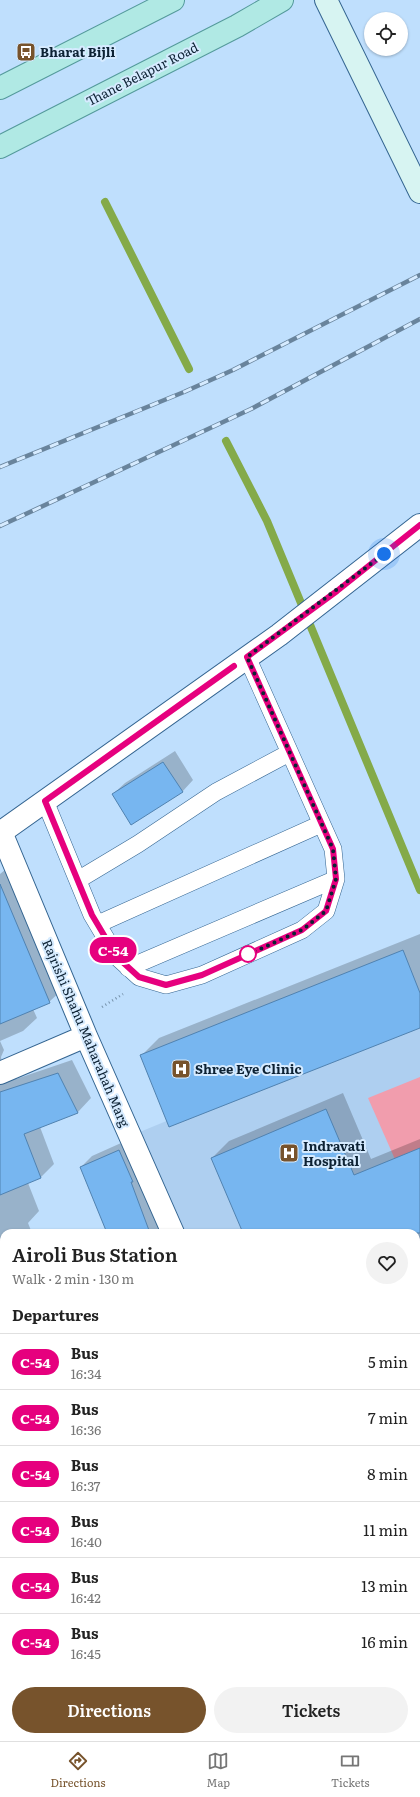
<!DOCTYPE html>
<meta charset="utf-8">
<style>
body{margin:0;font-family:Literata,serif;background:#f2f2f2;color:#222;height:100vh;display:flex;flex-direction:column;font-size:15px;white-space:nowrap}
*{box-sizing:border-box;margin:0}
p{font-size:13px;color:#767676}
.icon{flex:none;width:22px;height:22px;fill:none;stroke:currentColor;stroke-width:2;stroke-linecap:round;stroke-linejoin:round}
.map{position:relative;flex:1;overflow:hidden}
.side{position:absolute;left:0px;top:1229px;width:420px;height:512px;display:flex;flex-direction:column;background:#fff;border-radius:12px 12px 0 0;box-shadow:0 1px 3px #0004}
.side>*{flex:none}
.badge{padding:0 8px;border-radius:13px;font-size:14px;line-height:26px}
.controls{position:absolute;left:364px;top:12px;display:grid;gap:8px}
.controls a{display:grid;place-items:center;width:44px;height:44px;border-radius:50%;background:#fff;box-shadow:0 1px 3px #0004;font-size:20px}
.you{position:absolute;width:20px;height:20px;margin:-10px;border:3px solid #fff;border-radius:50%;background:#1a73e8;box-shadow:0 0 0 6px #1a73e833}
.map>.badge{position:absolute;translate:-50% -50%;box-shadow:0 0 0 2px #fff}
h2{padding:0 12px;font-size:15px;line-height:36px}
.round{display:grid;place-items:center;flex:none;width:42px;height:42px;border-radius:21px;background:#f2f2f2}
.headline{display:flex;align-items:center;justify-content:space-between;height:68px;padding:0 12px}
h1{font-size:19px;font-weight:600;line-height:30px}
.primary-button{display:flex;gap:8px;margin-top:auto;padding:8px 12px}
.primary-button a{flex:1;height:46px;border-radius:24px;background:#77532c;color:#fff;font-size:16px;font-weight:600;line-height:46px;text-align:center}
.primary-button a+a{background:#f2f2f2;color:#222}
ul{padding:0;list-style:none}
li{display:flex;align-items:center;gap:12px;height:56px;padding:0 12px;border-top:1px solid #e0e0e0}
li div{flex:1}
li b{display:block;font-size:15px}
li em{font-style:normal}
li .badge{min-width:44px;font-weight:700;text-align:center}
.tabs{display:flex;justify-content:space-around;align-items:center;height:56px;border-top:1px solid #e0e0e0;background:#fff;font-size:11px;color:#767676}
.tabs a{display:grid;justify-items:center;gap:2px}
.tabs .current{color:#77532c}
.map>svg:first-child{display:block}
.built{fill:#aecff0}
.green{fill:#f19dad}
.shadow{fill:#0003}
.lines{fill:none;stroke-linecap:round;stroke-linejoin:round}
.stream{stroke:#84aa49;stroke-width:8}
.building{fill:#77b6f0;stroke:#5082b0}
.service-casing{stroke:#346591;stroke-width:18}
.minor-casing{stroke:#346591;stroke-width:24}
.tertiary-casing{stroke:#346591;stroke-width:24}
.secondary-casing{stroke:#346591;stroke-width:24}
.primary-casing{stroke:#549a9b;stroke-width:24}
.path{stroke:#7692ab;stroke-width:2.5;stroke-dasharray:1 3;stroke-linecap:butt}
.service{stroke:#fff;stroke-width:17}
.minor{stroke:#fff;stroke-width:22}
.tertiary{stroke:#fff;stroke-width:22}
.secondary{stroke:#d7f4f2;stroke-width:22}
.primary{stroke:#b0e9e4;stroke-width:22}
.rail-casing{stroke:#69849c;stroke-width:4.5}
.rail{stroke:#d6ebff;stroke-width:3;stroke-dasharray:9;stroke-linecap:butt}
.line-casing{stroke:#fff;stroke-width:9}
.line{stroke:#e6007e;stroke-width:6}
.walk{stroke:#0d2234;stroke-width:4;stroke-dasharray:0 7.2}
.stop-dot{fill:#fff;stroke:#e6007e;stroke-width:2}
.labels{text-anchor:middle;stroke-width:4;stroke-linejoin:round;paint-order:stroke}
.poi-label{font-size:13px;font-weight:bold;fill:#0d2234;stroke:#d6ebff;text-anchor:start}
.street-label{font-size:13px;fill:#0d2234;stroke:#d6ebff}
</style>
<div class="map">
<svg width="420" height="1741" viewBox="0 0 420 1741">
<rect width="100%" height="100%" fill="#bfdffd"/>
<!-- built -->
<path class="built" d="M420 1017V1436L416 1438V1233H177L130 1136Z"/>
<!-- green -->
<path class="green" d="M420 1077V1166L401 1173 368 1098Z"/>
<!-- shadow -->
<path class="shadow" d="M175 751 193 780 182 792 113 794 125 783Z
M11 865 63 989 49 1002 33 1009 37 1018 23 1031 0 1041 4 1050 1 1057 2 1064 13 1072 16 1079 72 1060 91 1098 78 1112 40 1127 54 1164 41 1177 28 1183 39 1211 28 1223 32 1233H4V1311L0 1301V874Z
M420 934V1027L142 1055 159 1038Z
M343 1093 371 1159 420 1139V1394L416 1395V1233H244L212 1158 229 1141Z
M130 1139 166 1233H107L81 1167 92 1156Z
M420 1498V1640L416 1642V1500Z
M4 1654V1711L0 1712V1656Z
M80 1737H104L109 1741H69Z
M147 1737H203L204 1741H148Z
M221 1737H371L372 1740 210 1741Z"/>
<g class="lines">
<!-- stream -->
<path class="stream" d="M105 202 189 369
M226 441 267 521 420 890"/>
</g>
<!-- building -->
<path class="building" d="M163 762 183 792 131 825 112 794Z
M0 884 50 1003 0 1024Z
M403 950 420 993V1028L169 1127 140 1055Z
M58 1073 78 1113 24 1134 41 1178 0 1195V1092Z
M326 1109 354 1175 420 1148V1233H243L211 1158Z
M119 1150 133 1182H131L150 1233H107L80 1167Z"/>
<g class="lines">
<defs>
<path id="service" d="M45 801 92 915 117 957 139 977 166 985 202 975 302 930 326 911 336 879 333 849 247 657
M78 880 138 844 216 792 289 753
M98 924 321 824
M128 968 336 879"/>
<path id="minor" d="M1 832 86 1036 173 1233
M0 1073 86 1036
M0 1435 4 1445
M93 1737 95 1741
M398 1737 399 1741
M57 1741 66 1737"/>
<path id="tertiary" d="M0 833 279 635 420 525"/>
<path id="secondary" d="M326 0 420 192"/>
<path id="primary" d="M0 88 173 0
M0 147 237 26 282 0"/>
</defs>
<!-- service casing -->
<use href="#service" class="service-casing"/>
<!-- minor casing -->
<use href="#minor" class="minor-casing"/>
<!-- tertiary casing -->
<use href="#tertiary" class="tertiary-casing"/>
<!-- secondary casing -->
<use href="#secondary" class="secondary-casing"/>
<!-- primary casing -->
<use href="#primary" class="primary-casing"/>
<!-- path -->
<path class="path" d="M102 1007 123 994"/>
<!-- service -->
<use href="#service" class="service"/>
<!-- minor -->
<use href="#minor" class="minor"/>
<!-- tertiary -->
<use href="#tertiary" class="tertiary"/>
<!-- secondary -->
<use href="#secondary" class="secondary"/>
<!-- primary -->
<use href="#primary" class="primary"/>
<defs>
<path id="rail" d="M0 467 184 392 233 370 420 275
M0 526 251 409 420 319"/>
</defs>
<!-- rail casing -->
<use href="#rail" class="rail-casing"/>
<!-- rail -->
<use href="#rail" class="rail"/>
</g>
<g class="lines">
<defs>
<path id="line" d="M234 666 45 801 92 915 117 957 139 977 166 985 202 975 302 930 326 911 336 879 333 849 247 657 337 591 420 525"/>
</defs>
<!-- line casing -->
<use href="#line" class="line-casing"/>
<!-- line -->
<use href="#line" class="line"/>
<!-- walk -->
<path class="walk" d="M248 954 245 956 302 930 326 911 336 879 333 849 247 657 384 554"/>
</g>
<!-- icons -->
<defs>
<symbol id="bus-square" viewBox="-11 -11 22 22"><rect x="-9" y="-9" width="18" height="18" rx="4" fill="#77532c" stroke="#d6ebff"/><path d="M-5-6H5V4H4V6H2V4H-2V6H-4V4H-5ZM-3.5-4V0h7V-4ZM-3.5 1.2v1.5H-2V1.2ZM2 1.2v1.5H3.5V1.2Z" fill="#fff"/></symbol>
<symbol id="hospital-square" viewBox="-11 -11 22 22"><rect x="-9" y="-9" width="18" height="18" rx="4" fill="#77532c" stroke="#d6ebff"/><path d="M-5-5h3v3.5h4V-5h3V5h-3V1.5h-4V5h-3Z" fill="#fff"/></symbol>
</defs>
<g fill-rule="evenodd">
<use href="#bus-square" x="15" y="41" width="22" height="22"/>
<use href="#hospital-square" x="170" y="1058" width="22" height="22"/>
<use href="#hospital-square" x="278" y="1142" width="22" height="22"/>
</g>
<!-- markers -->
<circle class="stop-dot" cx="248" cy="954" r="8"/>
<g class="labels">
<!-- poi labels -->
<g class="poi-label">
<text x="40" y="57">Bharat Bijli</text>
<text x="195" y="1074">Shree Eye Clinic</text>
<text x="303" y="1151">Indravati<tspan x="303" dy="15">Hospital</tspan></text>
</g>
<!-- street labels -->
<g class="street-label">
<text transform="translate(142 74) rotate(-27)" y="5">Thane Belapur Road</text>
<text transform="translate(86 1033) rotate(67)" y="5">Rajrishi Shahu Maharahah Marg</text>
</g>
</g>
</svg>
<div class="controls">
<a><svg class="icon" aria-label="locate" viewBox="0 0 24 24"><circle cx="12" cy="12" r="6"/><path d="M12 2v4M12 18v4M2 12h4M18 12h4"/></svg></a>
</div>
<div class="you" style="left:384px;top:554px"></div>
<b class="badge" style="left:113px;top:950px;background:#e6007e;color:#fff">C-54</b>
<section class="side">
<div class="headline"><div><h1>Airoli Bus Station</h1><p>Walk · 2 min · 130 m</p></div><a class="round"><svg class="icon" aria-label="heart" viewBox="0 0 24 24"><path d="M12 20l-8-8c-3-5 5-10 8-4 3-6 11-1 8 4z"/></svg></a></div>
<h2>Departures</h2>
<ul>
<li><span class="badge" style="background:#e6007e;color:#fff">C-54</span><div><b>Bus</b><p>16:34</p></div><em>5 min</em></li>
<li><span class="badge" style="background:#e6007e;color:#fff">C-54</span><div><b>Bus</b><p>16:36</p></div><em>7 min</em></li>
<li><span class="badge" style="background:#e6007e;color:#fff">C-54</span><div><b>Bus</b><p>16:37</p></div><em>8 min</em></li>
<li><span class="badge" style="background:#e6007e;color:#fff">C-54</span><div><b>Bus</b><p>16:40</p></div><em>11 min</em></li>
<li><span class="badge" style="background:#e6007e;color:#fff">C-54</span><div><b>Bus</b><p>16:42</p></div><em>13 min</em></li>
<li><span class="badge" style="background:#e6007e;color:#fff">C-54</span><div><b>Bus</b><p>16:45</p></div><em>16 min</em></li>
</ul>
<div class="primary-button"><a>Directions</a><a>Tickets</a></div>
</section>
</div>
<nav class="tabs">
<a class="current"><svg class="icon" aria-label="directions" viewBox="0 0 24 24"><path d="M12 3l9 9-9 9-9-9zM9 14v-3h6M13 9l2 2-2 2"/></svg>Directions</a>
<a><svg class="icon" aria-label="map" viewBox="0 0 24 24"><path d="M3 6l6-2 6 2 6-2v14l-6 2-6-2-6 2zM9 4v14M15 6v14"/></svg>Map</a>
<a><svg class="icon" aria-label="tickets" viewBox="0 0 24 24"><path d="M3 7h18v10H3zM15 7v10"/></svg>Tickets</a>
</nav>
